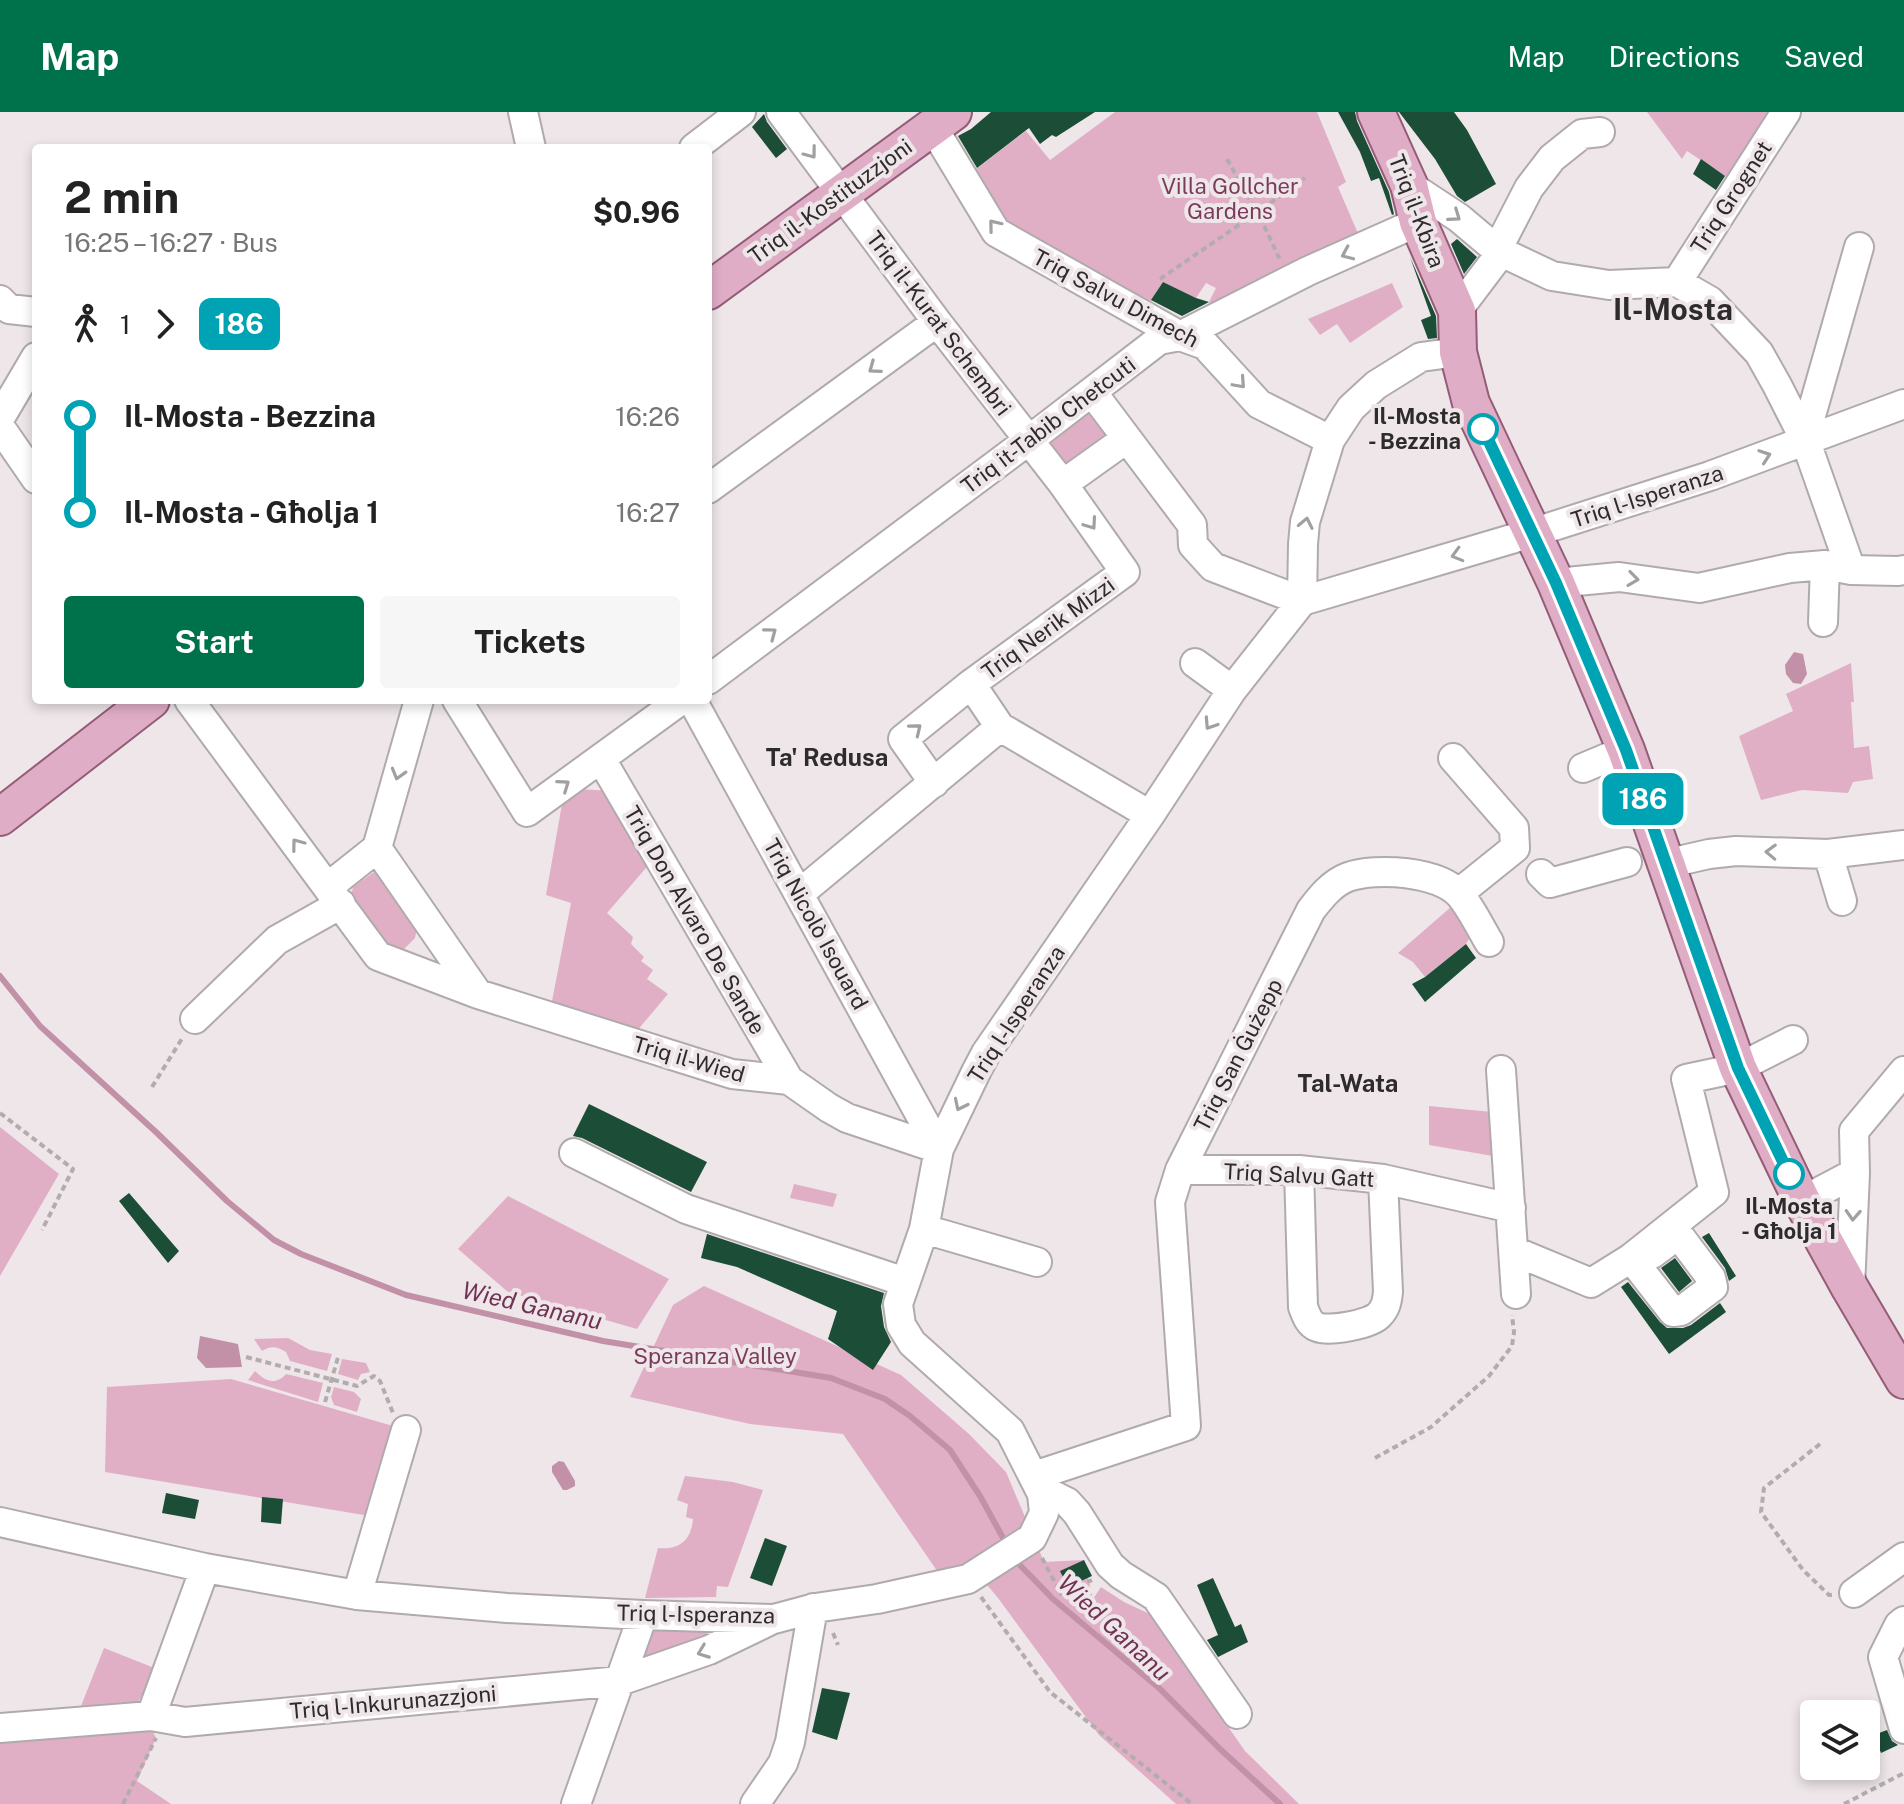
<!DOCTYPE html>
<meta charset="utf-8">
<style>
body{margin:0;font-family:"Public Sans",sans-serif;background:#f6f6f6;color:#222;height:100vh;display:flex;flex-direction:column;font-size:30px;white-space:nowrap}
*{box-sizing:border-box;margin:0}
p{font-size:26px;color:#767676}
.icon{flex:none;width:44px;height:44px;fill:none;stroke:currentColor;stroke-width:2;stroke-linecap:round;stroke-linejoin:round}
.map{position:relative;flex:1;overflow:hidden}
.details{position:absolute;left:32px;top:32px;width:680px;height:560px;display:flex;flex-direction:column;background:#fff;border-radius:8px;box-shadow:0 4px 12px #0003}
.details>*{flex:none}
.badge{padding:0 16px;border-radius:12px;font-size:28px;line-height:52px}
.tools{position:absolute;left:1800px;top:1588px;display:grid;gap:16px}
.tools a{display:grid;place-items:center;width:80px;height:80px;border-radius:8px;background:#fff;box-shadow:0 4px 12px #0003;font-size:40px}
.map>.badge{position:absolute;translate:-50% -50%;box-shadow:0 0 0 4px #fff}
.legs{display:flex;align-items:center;gap:12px;height:88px;padding:0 32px;font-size:26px}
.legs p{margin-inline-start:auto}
.overview{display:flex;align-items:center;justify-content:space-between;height:136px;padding:0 32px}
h1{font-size:44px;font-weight:700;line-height:60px}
.button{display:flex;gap:16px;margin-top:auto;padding:16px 32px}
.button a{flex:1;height:92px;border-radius:8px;background:#00724b;color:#fff;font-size:32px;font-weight:700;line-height:92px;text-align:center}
.button a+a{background:#f6f6f6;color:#222}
ul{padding:0 32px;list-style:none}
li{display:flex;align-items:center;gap:28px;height:96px;font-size:30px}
li i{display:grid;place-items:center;width:12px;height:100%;margin:0 10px;background:currentColor}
li i::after{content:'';width:20px;height:20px;margin:-10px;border:6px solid;border-radius:50%;background:#fff}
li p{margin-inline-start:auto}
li:first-child i{background:linear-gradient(#0000 50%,currentColor 0)}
li:last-child i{background:linear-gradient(currentColor 50%,#0000 0)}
header{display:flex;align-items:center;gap:48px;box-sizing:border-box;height:112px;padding:0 40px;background:#00724b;color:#fff}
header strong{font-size:38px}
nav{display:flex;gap:44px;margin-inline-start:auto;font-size:28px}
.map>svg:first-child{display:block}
.green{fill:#e0afc5}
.water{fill:#c291a7}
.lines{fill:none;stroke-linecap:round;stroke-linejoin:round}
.stream{stroke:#c291a7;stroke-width:6}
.building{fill:#1b4d37}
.minor-casing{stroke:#b1aaad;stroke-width:32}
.major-casing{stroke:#945c77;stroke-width:40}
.path{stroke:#b3acae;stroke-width:4;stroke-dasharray:6 4;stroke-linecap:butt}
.minor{stroke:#fff;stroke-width:28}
.major{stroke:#e0adc6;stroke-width:36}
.oneway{stroke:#a1a0a0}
.line-1-casing{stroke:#fff;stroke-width:18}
.line-1{stroke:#00a3b4;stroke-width:12}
.stop-1-dot{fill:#fff;stroke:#00a3b4;stroke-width:4}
.labels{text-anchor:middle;stroke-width:8;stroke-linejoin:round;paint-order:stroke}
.park-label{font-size:22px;fill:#7b3c5c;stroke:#eee6e9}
.street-label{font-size:22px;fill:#2e2b2c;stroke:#eee6e9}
.stop-label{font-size:22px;font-weight:bold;fill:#2e2b2c;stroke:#eee6e9;text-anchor:end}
.neighbourhood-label{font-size:24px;font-weight:bold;fill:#2e2b2c;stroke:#eee6e9}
.water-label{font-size:24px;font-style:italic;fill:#713353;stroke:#eee6e9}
.district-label{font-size:30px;font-weight:bold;fill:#2e2b2c;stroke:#eee6e9}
</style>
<header>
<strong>Map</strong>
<nav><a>Map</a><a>Directions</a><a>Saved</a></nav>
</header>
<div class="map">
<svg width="1904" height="1692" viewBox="0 0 1904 1692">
<rect width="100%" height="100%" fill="#eee6e9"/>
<!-- green -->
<path class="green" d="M1115 0H1317L1346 70 1338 75 1360 126 1216 194 1209 190 1216 176 1206 171 1196 186 1163 170 1151 189 1005 115 972 60 1026 19 1050 48Z
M1647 0H1775L1731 68 1687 39 1682 47Z
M1392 171 1403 195 1350 231 1337 212 1320 223 1308 207Z
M1085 292 1106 322 1062 354 1040 323Z
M1851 551 1854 590H1851L1854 636 1869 634 1873 667 1853 670 1848 681 1802 678 1761 688 1739 624 1793 599 1786 582Z
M577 677 613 679 652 749 607 801 633 825 631 832 644 845 641 849 653 858 647 867 668 882 636 920 552 889 571 791 546 783 562 692Z
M374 760 381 766 417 816 415 826 403 838 387 836 350 789 353 775Z
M1451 795 1465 805 1469 827 1466 832 1425 865 1413 850 1398 841Z
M1429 994 1492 1000 1493 1044 1429 1033Z
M0 1015 59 1062 0 1164Z
M794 1072 837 1082 833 1095 790 1086Z
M508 1084 669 1167 637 1217 508 1180 458 1137Z
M704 1174 901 1263 969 1322 1006 1360 1044 1450 1084 1448 1093 1487 1101 1475 1124 1490 1154 1504 1180 1546 1245 1639 1299 1692H1176L1099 1623 998 1486 972 1455 942 1466 843 1322 750 1312 630 1285 673 1193Z
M288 1226 310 1238 332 1242 327 1259 290 1249 286 1240C277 1235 272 1233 262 1239L254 1227Z
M342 1247 366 1251 370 1260 361 1262 358 1268 338 1262Z
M255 1259C265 1269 275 1274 286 1262L323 1271 318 1290 248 1268Z
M231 1267 400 1316 376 1405 105 1360 107 1275Z
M334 1275 354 1280 361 1287 357 1300 334 1293 331 1285Z
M685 1364 733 1370 763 1378 728 1475 717 1474 716 1485 645 1486 658 1436C679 1438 691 1429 693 1407L686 1405 688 1392 677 1388Z
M651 1514 719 1517 641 1548Z
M104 1536 157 1557 138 1590 120 1602 77 1604Z
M150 1614 156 1626 137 1669 171 1692H0V1623Z"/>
<!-- water -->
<path class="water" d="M1794 540 1803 542 1807 562 1801 572 1793 571 1786 562 1785 553Z
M200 1224 238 1232 242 1255 206 1256 197 1246Z
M559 1349 564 1350 575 1369V1374L567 1378H563L552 1360V1354Z"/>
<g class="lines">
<!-- stream -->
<path class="stream" d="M0 864 40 914 157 1021 227 1089 274 1128 301 1142 406 1183 603 1229 831 1266 885 1287 910 1304 950 1338 980 1384 1008 1435
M1015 1448 1053 1487 1159 1576 1220 1637 1280 1692"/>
</g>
<!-- building -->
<path class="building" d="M991 0H1095L1056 25 1052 23 1040 32 1029 16 977 56 958 24 971 17Z
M1338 0H1355L1357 9 1389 80 1394 102 1392 103 1379 66 1371 69 1360 40Z
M1399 0H1454L1467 18 1496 72 1465 90 1457 84 1435 47Z
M764 2 767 10 787 37 776 46 752 15Z
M1701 47 1725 64 1716 78 1693 62Z
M1457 127 1477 145 1464 162 1451 132Z
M1410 145 1436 204 1437 226 1428 227 1421 208 1431 204Z
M1163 170 1196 186 1209 190 1182 204 1151 188Z
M1466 832 1476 846 1425 890 1412 872 1425 865Z
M589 992 707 1050 691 1080 582 1026 573 1024Z
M129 1081 179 1139 168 1151 119 1089Z
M1709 1121 1736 1164 1729 1169 1725 1156 1702 1125Z
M707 1122 884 1181 881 1194 884 1215 891 1230 873 1258 828 1227 837 1199 737 1155 701 1146Z
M1675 1146 1692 1169 1679 1180 1661 1156Z
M1628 1170 1660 1210 1667 1216H1683L1691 1213 1720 1191 1726 1200 1669 1242 1621 1175Z
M166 1381 199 1388 195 1407 162 1401Z
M262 1385 283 1387 281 1412 261 1410Z
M765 1426 787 1434 772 1474 750 1466Z
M1084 1448 1092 1464 1068 1475 1060 1459Z
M1213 1466 1235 1515 1241 1512 1248 1530 1218 1545 1207 1528 1218 1523 1197 1473Z
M822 1576 850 1581 837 1628 812 1620Z
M1887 1618 1892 1629 1898 1633 1881 1641 1874 1623Z"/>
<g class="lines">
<defs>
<path id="minor" d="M523 0 531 36
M781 0 937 210 1063 372 1125 460 971 572 903 627 934 671
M932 14 996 120 1180 224 1205 233 1259 292 1330 328
M694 36 741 0
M1409 73 1459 106 1497 138 1552 164 1609 173 1677 170 1710 189 1759 241 1777 273 1806 330 1851 458
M1677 170 1786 0
M0 188 9 197 36 200
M1457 199 1494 150 1497 138 1529 76 1552 46 1582 22 1600 20
M1092 280 1192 413 1193 433 1213 455 1302 489 1303 432 1305 410 1330 328 1351 296 1376 273 1421 245 1458 240
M0 306 36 245
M0 315 36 367
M1806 330V321L1859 135
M1063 372 1126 327
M708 377 937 210
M1556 471 1619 465 1699 476 1790 456 1825 453 1851 458 1898 459 1904 458
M1823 510 1825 453
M1195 551 1232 578
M708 568 1029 328 1159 228 1180 224 1308 159 1418 110
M971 572 1000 615 1150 703
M189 588 378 844 478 882 732 962 789 968 829 996 847 1006 939 1037
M457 588 527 700 681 588
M692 588 939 1037
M1453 646 1514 716 1515 736 1459 781
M601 647 789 968
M1583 656 1626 638
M377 736 478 882
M377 736 419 588
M1828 742 1842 789
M1665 752 1709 742 1736 739 1828 742 1904 733
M1541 762 1550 771 1627 750
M328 775 377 736
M799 782 1000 615
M195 907 277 828 341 792
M1501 958 1516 1182
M574 1041 686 1097 905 1170
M1180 1058H1299L1383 1067 1511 1096
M1299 1058 1303 1195C1306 1203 1309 1212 1317 1215 1330 1220 1371 1212 1379 1203 1386 1196 1387 1189 1388 1180L1383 1067
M1802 1089 1855 1061
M924 1117 1037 1150
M1514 1139 1591 1171 1631 1146 1714 1080 1686 967 1738 956 1793 928
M1631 1146 1673 1200 1681 1199 1713 1175 1711 1166 1681 1126 1672 1127 1652 1142
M1850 1176 1855 1061 1854 1019 1904 959
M1034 1364 1186 1314 1170 1090 1180 1058 1311 798C1321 785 1332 771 1348 765 1376 755 1439 759 1460 783 1471 796 1480 815 1489 830
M1042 1382 1055 1384 1067 1390 1077 1401 1110 1453 1121 1463 1156 1485 1237 1602
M0 1410 205 1456 357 1483 507 1496 643 1503 774 1507 815 1496 877 1487 968 1467 1032 1426 1044 1401 1042 1382 1010 1319 912 1231 901 1213 898 1192 924 1117 939 1037 976 960 986 941 1150 703 1232 578 1302 489 1532 421 1710 364 1904 292
M1854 1481 1904 1445
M357 1483 406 1318
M1904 1509 1899 1513 1883 1545 1904 1617
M151 1604 205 1456
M0 1616 151 1604 185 1610 620 1569 709 1538 769 1509
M576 1692 643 1503
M755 1692 783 1651 790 1630 813 1496"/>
<path id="major" d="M1376 0 1409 73 1418 110 1457 199 1458 240 1471 291 1556 471 1626 638 1738 956 1802 1089 1850 1176 1904 1268
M708 179 953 0
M0 705 151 588"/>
</defs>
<!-- minor casing -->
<use href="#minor" class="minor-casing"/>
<!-- major casing -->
<use href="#major" class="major-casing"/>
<!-- path -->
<path class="path" d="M1227 47 1253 94
M1251 100a6 6 0 1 1 12 0a6 6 0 1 1-12 0Z
M1262 97 1305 66
M1260 105 1281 150
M1160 167 1252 104
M152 975 183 925
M0 1001 73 1057 42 1118
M246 1245 357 1274 374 1264 380 1269 393 1301
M325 1290 339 1242
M1820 1332 1764 1376 1761 1400 1803 1458 1829 1483H1832
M1375 1346 1431 1315 1489 1264 1512 1234 1514 1220 1512 1203
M1042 1446 1061 1482 1092 1468
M981 1485 1050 1580 1192 1692
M833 1521 838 1533
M123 1692 156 1626
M1844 1692 1904 1661"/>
<!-- minor -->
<use href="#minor" class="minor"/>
<!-- major -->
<use href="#major" class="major"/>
</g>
<!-- one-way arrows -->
<defs><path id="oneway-chevron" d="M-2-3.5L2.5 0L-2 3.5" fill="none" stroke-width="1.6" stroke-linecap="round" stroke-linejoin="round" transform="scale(2)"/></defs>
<g class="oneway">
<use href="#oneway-chevron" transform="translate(811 41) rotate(53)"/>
<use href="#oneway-chevron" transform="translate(1455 104) rotate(35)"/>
<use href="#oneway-chevron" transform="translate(994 113) rotate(-129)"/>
<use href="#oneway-chevron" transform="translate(1347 142) rotate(156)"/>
<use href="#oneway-chevron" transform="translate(874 256) rotate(144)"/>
<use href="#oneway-chevron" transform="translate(1240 271) rotate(48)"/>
<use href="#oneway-chevron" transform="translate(1765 344) rotate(-19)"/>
<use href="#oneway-chevron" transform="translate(1306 411) rotate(-78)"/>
<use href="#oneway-chevron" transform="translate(1091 412) rotate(55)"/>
<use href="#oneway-chevron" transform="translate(1457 443) rotate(164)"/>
<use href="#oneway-chevron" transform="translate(1633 467) rotate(8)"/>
<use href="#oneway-chevron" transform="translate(771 521) rotate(-37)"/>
<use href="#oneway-chevron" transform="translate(1210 612) rotate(123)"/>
<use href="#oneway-chevron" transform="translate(916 617) rotate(-39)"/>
<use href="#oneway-chevron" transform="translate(398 662) rotate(106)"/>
<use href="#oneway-chevron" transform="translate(564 673) rotate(-35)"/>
<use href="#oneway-chevron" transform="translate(297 732) rotate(-127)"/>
<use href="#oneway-chevron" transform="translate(1771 740) rotate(-178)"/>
<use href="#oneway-chevron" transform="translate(960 993) rotate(116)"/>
<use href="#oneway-chevron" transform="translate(1853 1103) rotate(93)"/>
<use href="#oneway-chevron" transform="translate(703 1540) rotate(159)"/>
</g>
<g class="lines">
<defs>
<path id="line-1" d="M1483 317 1556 471 1626 638 1738 956 1789 1062"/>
</defs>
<!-- line-1 casing -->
<use href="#line-1" class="line-1-casing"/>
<!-- line-1 -->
<use href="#line-1" class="line-1"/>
</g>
<!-- markers -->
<g class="stop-1-dot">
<circle cx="1483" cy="317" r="14"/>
<circle cx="1789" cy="1062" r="14"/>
</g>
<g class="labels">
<!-- park labels -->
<g class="park-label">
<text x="1230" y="82">Villa Gollcher<tspan x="1230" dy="25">Gardens</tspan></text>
<text x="715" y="1252">Speranza Valley</text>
</g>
<!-- street labels -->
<g class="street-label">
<text transform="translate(1731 85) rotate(-57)" y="8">Triq Grognet</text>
<text transform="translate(830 89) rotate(-36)" y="8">Triq il-Kostituzzjoni</text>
<text transform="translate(1417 99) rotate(69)" y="8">Triq il-Kbira</text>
<text transform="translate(1116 186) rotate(28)" y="8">Triq Salvu Dimech</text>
<text transform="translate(939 211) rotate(53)" y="8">Triq il-Kurat Schembri</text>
<text transform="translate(1048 313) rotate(-37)" y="8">Triq it-Tabib Chetcuti</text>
<text transform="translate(1647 384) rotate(-18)" y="8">Triq l-Isperanza</text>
<text transform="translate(1048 516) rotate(-36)" y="8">Triq Nerik Mizzi</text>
<text transform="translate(695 808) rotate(60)" y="8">Triq Don Alvaro De Sande</text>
<text transform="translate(816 812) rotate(61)" y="8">Triq Nicolò Isouard</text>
<text transform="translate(1016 902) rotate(-57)" y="8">Triq l-Isperanza</text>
<text transform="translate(1238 943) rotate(-63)" y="8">Triq San Ġużepp</text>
<text transform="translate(689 947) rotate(16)" y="8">Triq il-Wied</text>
<text transform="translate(1299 1063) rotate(3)" y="8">Triq Salvu Gatt</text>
<text transform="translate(696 1502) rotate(1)" y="8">Triq l-Isperanza</text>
<text transform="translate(393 1590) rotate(-5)" y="8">Triq l-Inkurunazzjoni</text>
</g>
<!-- stop labels -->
<g class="stop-label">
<text x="1461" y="312">Il-Mosta<tspan x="1461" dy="25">- Bezzina</tspan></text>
<text x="1789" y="1102" text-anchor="middle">Il-Mosta<tspan x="1789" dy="25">- Għolja 1</tspan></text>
</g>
<!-- neighbourhood labels -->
<g class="neighbourhood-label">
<text x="827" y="654">Ta' Redusa</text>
<text x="1348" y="980">Tal-Wata</text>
</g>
<!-- water labels -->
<g class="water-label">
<text transform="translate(532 1194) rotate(13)" y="8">Wied Gananu</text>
<text transform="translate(1114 1516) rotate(43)" y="8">Wied Gananu</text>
</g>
<!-- district labels -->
<g class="district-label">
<text x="1673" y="208">Il-Mosta</text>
</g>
</g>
</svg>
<div class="tools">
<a><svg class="icon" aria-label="layers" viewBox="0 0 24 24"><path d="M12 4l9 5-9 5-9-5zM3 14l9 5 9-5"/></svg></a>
</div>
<b class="badge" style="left:1643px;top:687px;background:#00a3b4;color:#fff">186</b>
<section class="details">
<div class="overview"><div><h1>2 min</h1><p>16:25 – 16:27 · Bus</p></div><b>$0.96</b></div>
<div class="legs"><svg class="icon" aria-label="walk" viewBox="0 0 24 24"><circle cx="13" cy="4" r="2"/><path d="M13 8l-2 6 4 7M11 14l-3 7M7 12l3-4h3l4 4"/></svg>1<svg class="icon" aria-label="forward" viewBox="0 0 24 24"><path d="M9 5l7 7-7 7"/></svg><b class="badge" style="background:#00a3b4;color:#fff">186</b></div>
<ul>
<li><i style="color:#00a3b4"></i><b>Il-Mosta - Bezzina</b><p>16:26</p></li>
<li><i style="color:#00a3b4"></i><b>Il-Mosta - Għolja 1</b><p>16:27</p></li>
</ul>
<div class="button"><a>Start</a><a>Tickets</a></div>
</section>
</div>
